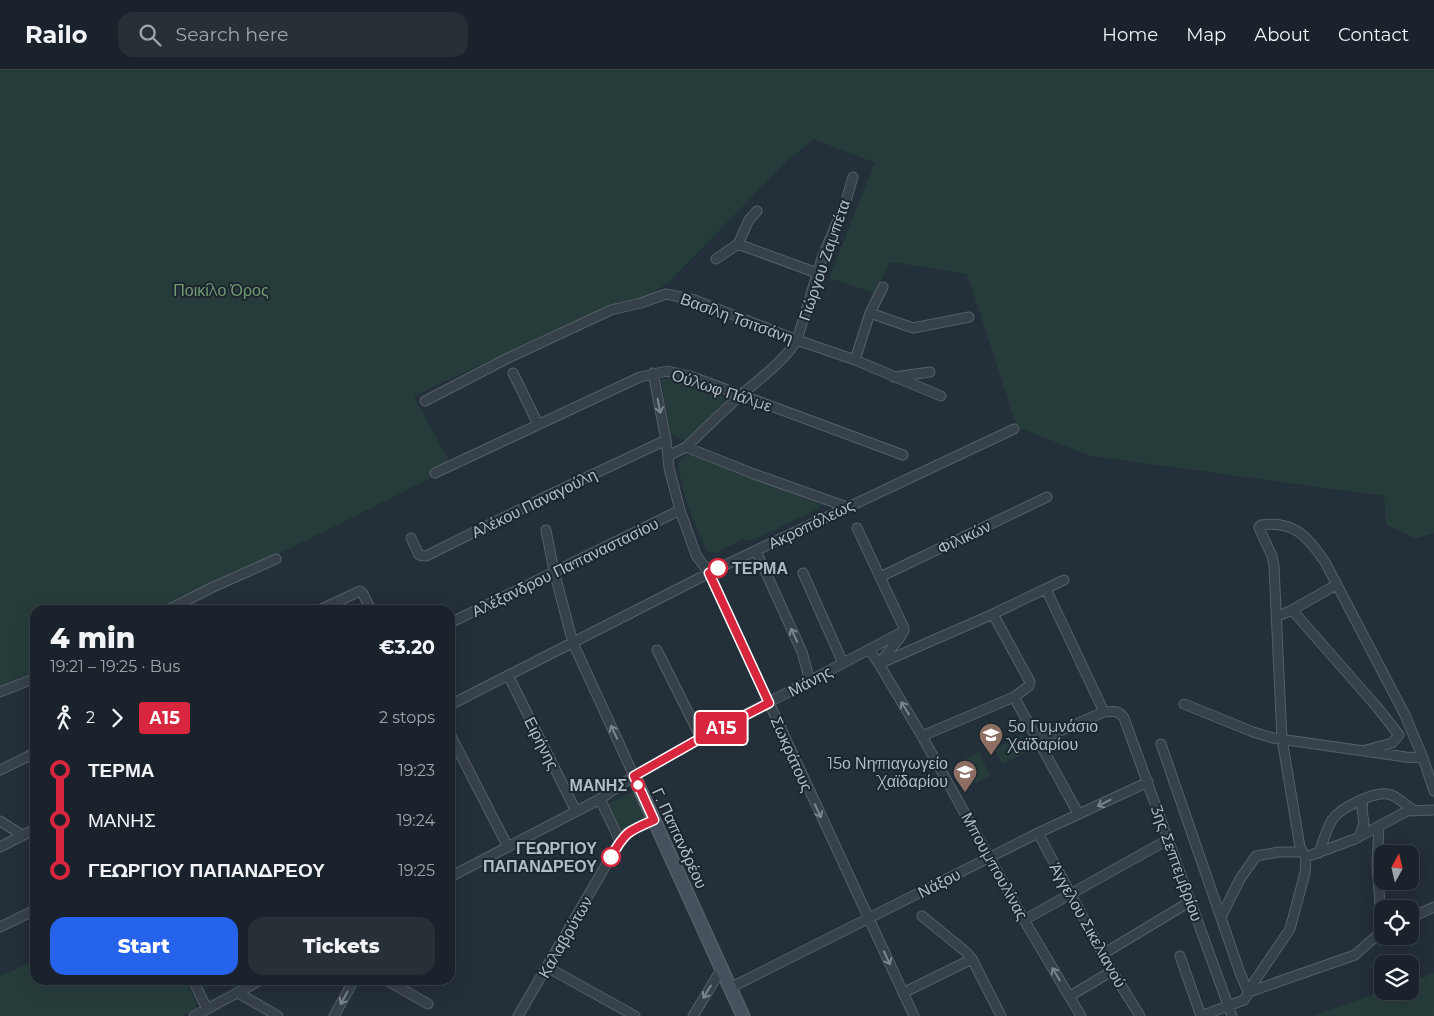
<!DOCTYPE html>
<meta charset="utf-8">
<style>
body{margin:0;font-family:Montserrat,sans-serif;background:#272f37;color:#f1f3f6;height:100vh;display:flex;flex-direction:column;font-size:19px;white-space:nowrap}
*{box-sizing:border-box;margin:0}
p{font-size:16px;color:#9fa4a9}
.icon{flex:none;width:28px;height:28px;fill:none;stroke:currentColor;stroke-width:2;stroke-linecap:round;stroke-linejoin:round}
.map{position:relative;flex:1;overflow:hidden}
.drawer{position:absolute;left:30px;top:535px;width:425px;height:380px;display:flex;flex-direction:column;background:#1a232b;border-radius:15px;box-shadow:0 5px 20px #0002,0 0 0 1px #384047}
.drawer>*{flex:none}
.badge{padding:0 10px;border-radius:4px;font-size:18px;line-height:32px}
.needle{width:32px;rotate:8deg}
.fabs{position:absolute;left:1374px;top:775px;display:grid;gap:10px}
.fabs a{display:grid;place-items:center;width:45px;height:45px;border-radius:10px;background:#1a232b;box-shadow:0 5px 20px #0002,0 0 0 1px #384047;font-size:25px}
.map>.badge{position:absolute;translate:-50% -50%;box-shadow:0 0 0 2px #fff}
.legs{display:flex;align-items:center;gap:8px;height:55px;padding:0 20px;font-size:16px}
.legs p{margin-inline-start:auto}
.head{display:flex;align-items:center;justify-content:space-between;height:85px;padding:0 20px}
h1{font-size:28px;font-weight:800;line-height:38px}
.button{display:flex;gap:10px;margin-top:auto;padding:10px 20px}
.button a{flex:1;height:58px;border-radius:15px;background:#2563eb;color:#fff;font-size:20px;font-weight:800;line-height:58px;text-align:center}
.button a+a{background:#272f37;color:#f1f3f6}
ul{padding:0 20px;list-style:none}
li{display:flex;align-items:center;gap:18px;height:50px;font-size:19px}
li i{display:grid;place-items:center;width:8px;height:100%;margin:0 6px;background:currentColor}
li i::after{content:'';width:12px;height:12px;margin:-6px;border:4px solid;border-radius:50%;background:#1a232b}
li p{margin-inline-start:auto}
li:first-child i{background:linear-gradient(#0000 50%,currentColor 0)}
li:last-child i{background:linear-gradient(currentColor 50%,#0000 0)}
header{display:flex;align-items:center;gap:30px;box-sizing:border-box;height:70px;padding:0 25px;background:#1a232b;border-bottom:1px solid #384047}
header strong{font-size:24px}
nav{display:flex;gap:28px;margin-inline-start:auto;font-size:18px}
.search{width:350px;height:45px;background:#272f37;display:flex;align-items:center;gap:12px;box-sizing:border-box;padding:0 18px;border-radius:15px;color:#9fa4a9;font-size:19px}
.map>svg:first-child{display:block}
.green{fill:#263c3b}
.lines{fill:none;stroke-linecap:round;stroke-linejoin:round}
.street-casing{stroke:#555f67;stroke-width:11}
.secondary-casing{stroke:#555f67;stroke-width:15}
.street{stroke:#374149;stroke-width:9}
.secondary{stroke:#45515c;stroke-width:12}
.oneway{stroke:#7b858d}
.line-1-casing{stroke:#fff;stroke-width:11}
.line-1{stroke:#d7263d;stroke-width:8}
.stop-1-dot{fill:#fff;stroke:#d7263d;stroke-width:2.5}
.labels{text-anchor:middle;stroke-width:4;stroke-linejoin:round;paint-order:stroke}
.street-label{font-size:16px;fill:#b2bcc5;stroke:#1c262e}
.park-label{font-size:16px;fill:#719a75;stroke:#1c262e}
.stop-label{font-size:16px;font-weight:bold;fill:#b2bcc5;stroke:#1c262e;text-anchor:end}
.poi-label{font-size:16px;fill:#b2bcc5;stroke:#1c262e;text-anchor:start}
</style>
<header>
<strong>Railo</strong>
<div class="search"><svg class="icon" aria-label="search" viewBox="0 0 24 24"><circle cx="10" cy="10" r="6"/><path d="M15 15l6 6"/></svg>Search here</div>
<nav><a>Home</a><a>Map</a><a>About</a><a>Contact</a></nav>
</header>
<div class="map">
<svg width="1434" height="946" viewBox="0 0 1434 946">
<rect width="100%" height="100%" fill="#232f39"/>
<!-- green -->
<path class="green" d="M0 0H1434V463L1415 469 1386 454 1384 426 1091 386 1017 357 967 204 891 192 874 223 829 208 875 93 814 69 787 91 669 212 647 228 498 287 414 326 452 397 334 457 161 540H35V600L0 616Z
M678 306 720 323 726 331 685 370 671 365 661 309Z
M686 385H692L822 435 816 440 751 471 743 469 716 483 707 481C693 449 683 428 678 393Z
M1022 665 1029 681 1002 694 994 679Z
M979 682 990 706 969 716 958 692Z
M633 722 646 748 620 762 607 734Z
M35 891V910H186L198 937 182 946H0V906Z
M1434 903V946H1313L1383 921H1410V912Z"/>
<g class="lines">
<defs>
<path id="street" d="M738 174 817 203
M716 189 738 174 749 150 757 141
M870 243 913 258 969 247
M855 290 870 243 883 217
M513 303 538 354
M653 303 666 370 669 398 680 440 696 485 709 503 914 946
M894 307 930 302
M425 331 506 289 611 240 641 233 666 224 695 230 797 270 855 290 941 326
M686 377C705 359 723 341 742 324 762 307 783 292 797 270L822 188 845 134 853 107
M668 386 686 377 754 404 847 437
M435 403 640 307 667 301 690 306 903 385
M857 458 904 558 901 566 879 594 922 666 1024 850 1081 946
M546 460 554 501 573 573 634 706
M411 468 419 485 426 486 545 427 666 370
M756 481 802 582 810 611
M803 503 843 593
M880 507 1047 427
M1046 519 1104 642
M168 540 211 518 276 489
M319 540 360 521 363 524 371 540
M1292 540 1377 637 1399 665 1392 673 1366 680
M1276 547 1292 540 1336 515
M450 553 680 440
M869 579 879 594 993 544 1064 510
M657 580 701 668
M508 605 576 741
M0 622 35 608
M1014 627 1078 743
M1184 634 1253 662 1273 668 1406 687 1423 688
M450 635 723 496 1014 359
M450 664 508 777
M922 666 1014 627 1029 616 1030 612 993 544
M1039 670 1104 642C1113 641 1118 640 1124 648L1232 946
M1161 674 1240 903 1246 917 1249 922
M0 700 35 683
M600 729 620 771
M0 751 22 765
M1038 763 1112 901 1140 946
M1359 767 1364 753 1362 740 1363 730
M0 777 35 759
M1319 783C1323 772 1326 760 1332 750 1340 738 1377 719 1391 725 1398 727 1406 736 1414 740
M1306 787 1355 769 1407 741 1434 740
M450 807 600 729 634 706 701 668 904 561
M922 846 966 882 972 889 1001 946
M1221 847 1240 809 1256 786 1279 782H1303
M1410 848 1434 837
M1024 850 1169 769
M0 857 35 840
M1378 865 1381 847 1377 795 1379 756
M1103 884 1191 831
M1180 886 1201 946
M547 897 635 946
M193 910 207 939
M386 910 428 934
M730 918 1038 763 1148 712
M1249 922 1254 912 1290 859 1305 803 1306 787 1300 777 1282 669 1274 496 1272 486 1260 460 1259 457 1261 455C1294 450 1308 467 1325 492L1405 645 1423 688 1434 721
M238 923 278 946
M903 923 972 889
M1070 926 1112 901
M194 946 261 910
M334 946 354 910
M518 946 620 771 628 762 654 750
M693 946 722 898
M1201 946 1244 930 1249 922 1355 885 1382 861"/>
<path id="secondary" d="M634 706 743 946"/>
</defs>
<!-- street casing -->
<use href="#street" class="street-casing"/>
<!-- secondary casing -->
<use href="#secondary" class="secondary-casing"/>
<!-- street -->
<use href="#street" class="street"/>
<!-- secondary -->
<use href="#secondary" class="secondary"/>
</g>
<!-- one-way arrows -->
<defs><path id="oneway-shaft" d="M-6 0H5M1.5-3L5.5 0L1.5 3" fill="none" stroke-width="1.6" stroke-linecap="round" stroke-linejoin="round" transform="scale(1.25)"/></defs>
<g class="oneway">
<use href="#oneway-shaft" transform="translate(659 336) rotate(79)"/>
<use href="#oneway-shaft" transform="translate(794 565) rotate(-115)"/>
<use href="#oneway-shaft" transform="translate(905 638) rotate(-122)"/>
<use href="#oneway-shaft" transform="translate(614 662) rotate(-115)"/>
<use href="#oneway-shaft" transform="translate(1104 733) rotate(153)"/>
<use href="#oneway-shaft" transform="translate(818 741) rotate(65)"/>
<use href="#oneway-shaft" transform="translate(887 888) rotate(65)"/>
<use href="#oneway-shaft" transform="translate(1056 904) rotate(-121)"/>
<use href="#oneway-shaft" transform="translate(707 922) rotate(121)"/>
<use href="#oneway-shaft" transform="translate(344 928) rotate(119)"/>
</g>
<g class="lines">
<defs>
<path id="line-1" d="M611 787C625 762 628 761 654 750L634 706 701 668 769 633 709 503 718 498"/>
</defs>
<!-- line-1 casing -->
<use href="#line-1" class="line-1-casing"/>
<!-- line-1 -->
<use href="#line-1" class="line-1"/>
</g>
<!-- icons -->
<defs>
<symbol id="school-pin" viewBox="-11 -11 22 30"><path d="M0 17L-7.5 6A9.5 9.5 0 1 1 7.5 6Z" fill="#8d6e63" stroke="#1c262e"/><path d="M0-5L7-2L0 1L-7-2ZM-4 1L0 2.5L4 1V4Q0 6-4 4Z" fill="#fff"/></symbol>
</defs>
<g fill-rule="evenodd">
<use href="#school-pin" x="977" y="651" width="28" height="38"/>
<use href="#school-pin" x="951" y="688" width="28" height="38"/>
</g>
<!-- markers -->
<g class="stop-1-dot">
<circle cx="718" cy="498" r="9"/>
<circle cx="638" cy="715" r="6"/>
<circle cx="611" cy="787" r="9"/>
</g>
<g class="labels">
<!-- street labels -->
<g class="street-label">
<text transform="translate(824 190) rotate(-71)" y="6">Γιώργου Ζαμπέτα</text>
<text transform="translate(737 248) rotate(20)" y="6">Βασίλη Τσιτσάνη</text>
<text transform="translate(722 320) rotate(18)" y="6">Ούλωφ Πάλμε</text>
<text transform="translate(534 433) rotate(-26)" y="6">Αλέκου Παναγούλη</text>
<text transform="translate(811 454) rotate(-26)" y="6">Ακροπόλεως</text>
<text transform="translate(964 467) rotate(-26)" y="6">Φιλικών</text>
<text transform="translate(565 497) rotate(-26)" y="6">Αλέξανδρου Παπαναστασίου</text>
<text transform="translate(810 611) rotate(-28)" y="6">Μάνης</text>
<text transform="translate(542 673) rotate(63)" y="6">Ειρήνης</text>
<text transform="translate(792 684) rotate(66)" y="6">Σωκράτους</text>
<text transform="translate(680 768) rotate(65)" y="6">Γ. Παπανδρέου</text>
<text transform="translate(1177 793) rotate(70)" y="6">3ης Σεπτεμβρίου</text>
<text transform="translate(995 796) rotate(61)" y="6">Μπουμπουλίνας</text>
<text transform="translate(939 813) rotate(-27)" y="6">Νάξου</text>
<text transform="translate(1088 855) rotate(61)" y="6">Άγγελου Σικελιανού</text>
<text transform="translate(565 867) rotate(-60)" y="6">Καλαβρύτων</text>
</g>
<!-- park labels -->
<g class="park-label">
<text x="221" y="226">Ποικίλο Όρος</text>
</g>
<!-- stop labels -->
<g class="stop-label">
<text x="732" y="504" text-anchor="start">ΤΕΡΜΑ</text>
<text x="627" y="721">ΜΑΝΗΣ</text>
<text x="597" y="784">ΓΕΩΡΓΙΟΥ<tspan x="597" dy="18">ΠΑΠΑΝΔΡΕΟΥ</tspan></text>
</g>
<!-- poi labels -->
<g class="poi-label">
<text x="1008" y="662">5ο Γυμνάσιο<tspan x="1008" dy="18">Χαϊδαρίου</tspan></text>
<text x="948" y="699" text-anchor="end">15ο Νηπιαγωγείο<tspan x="948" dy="18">Χαϊδαρίου</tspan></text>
</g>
</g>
</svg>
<div class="fabs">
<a><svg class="needle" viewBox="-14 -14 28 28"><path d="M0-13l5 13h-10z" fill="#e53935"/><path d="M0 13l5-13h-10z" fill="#9fa4a9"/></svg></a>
<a><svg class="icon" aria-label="locate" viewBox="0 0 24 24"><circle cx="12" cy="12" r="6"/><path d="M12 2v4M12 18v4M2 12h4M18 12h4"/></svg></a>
<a><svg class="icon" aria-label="layers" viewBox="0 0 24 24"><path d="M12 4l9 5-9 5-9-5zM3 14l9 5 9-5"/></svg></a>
</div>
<b class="badge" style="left:721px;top:658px;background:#d7263d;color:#fff">Α15</b>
<section class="drawer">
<div class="head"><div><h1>4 min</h1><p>19:21 – 19:25 · Bus</p></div><b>€3.20</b></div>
<div class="legs"><svg class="icon" aria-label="walk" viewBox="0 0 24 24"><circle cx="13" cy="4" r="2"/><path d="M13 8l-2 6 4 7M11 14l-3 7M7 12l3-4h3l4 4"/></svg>2<svg class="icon" aria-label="forward" viewBox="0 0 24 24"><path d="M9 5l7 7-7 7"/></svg><b class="badge" style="background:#d7263d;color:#fff">Α15</b><p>2 stops</p></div>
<ul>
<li><i style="color:#d7263d"></i><b>ΤΕΡΜΑ</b><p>19:23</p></li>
<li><i style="color:#d7263d"></i><span>ΜΑΝΗΣ</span><p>19:24</p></li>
<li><i style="color:#d7263d"></i><b>ΓΕΩΡΓΙΟΥ ΠΑΠΑΝΔΡΕΟΥ</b><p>19:25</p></li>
</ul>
<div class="button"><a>Start</a><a>Tickets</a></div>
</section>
</div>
